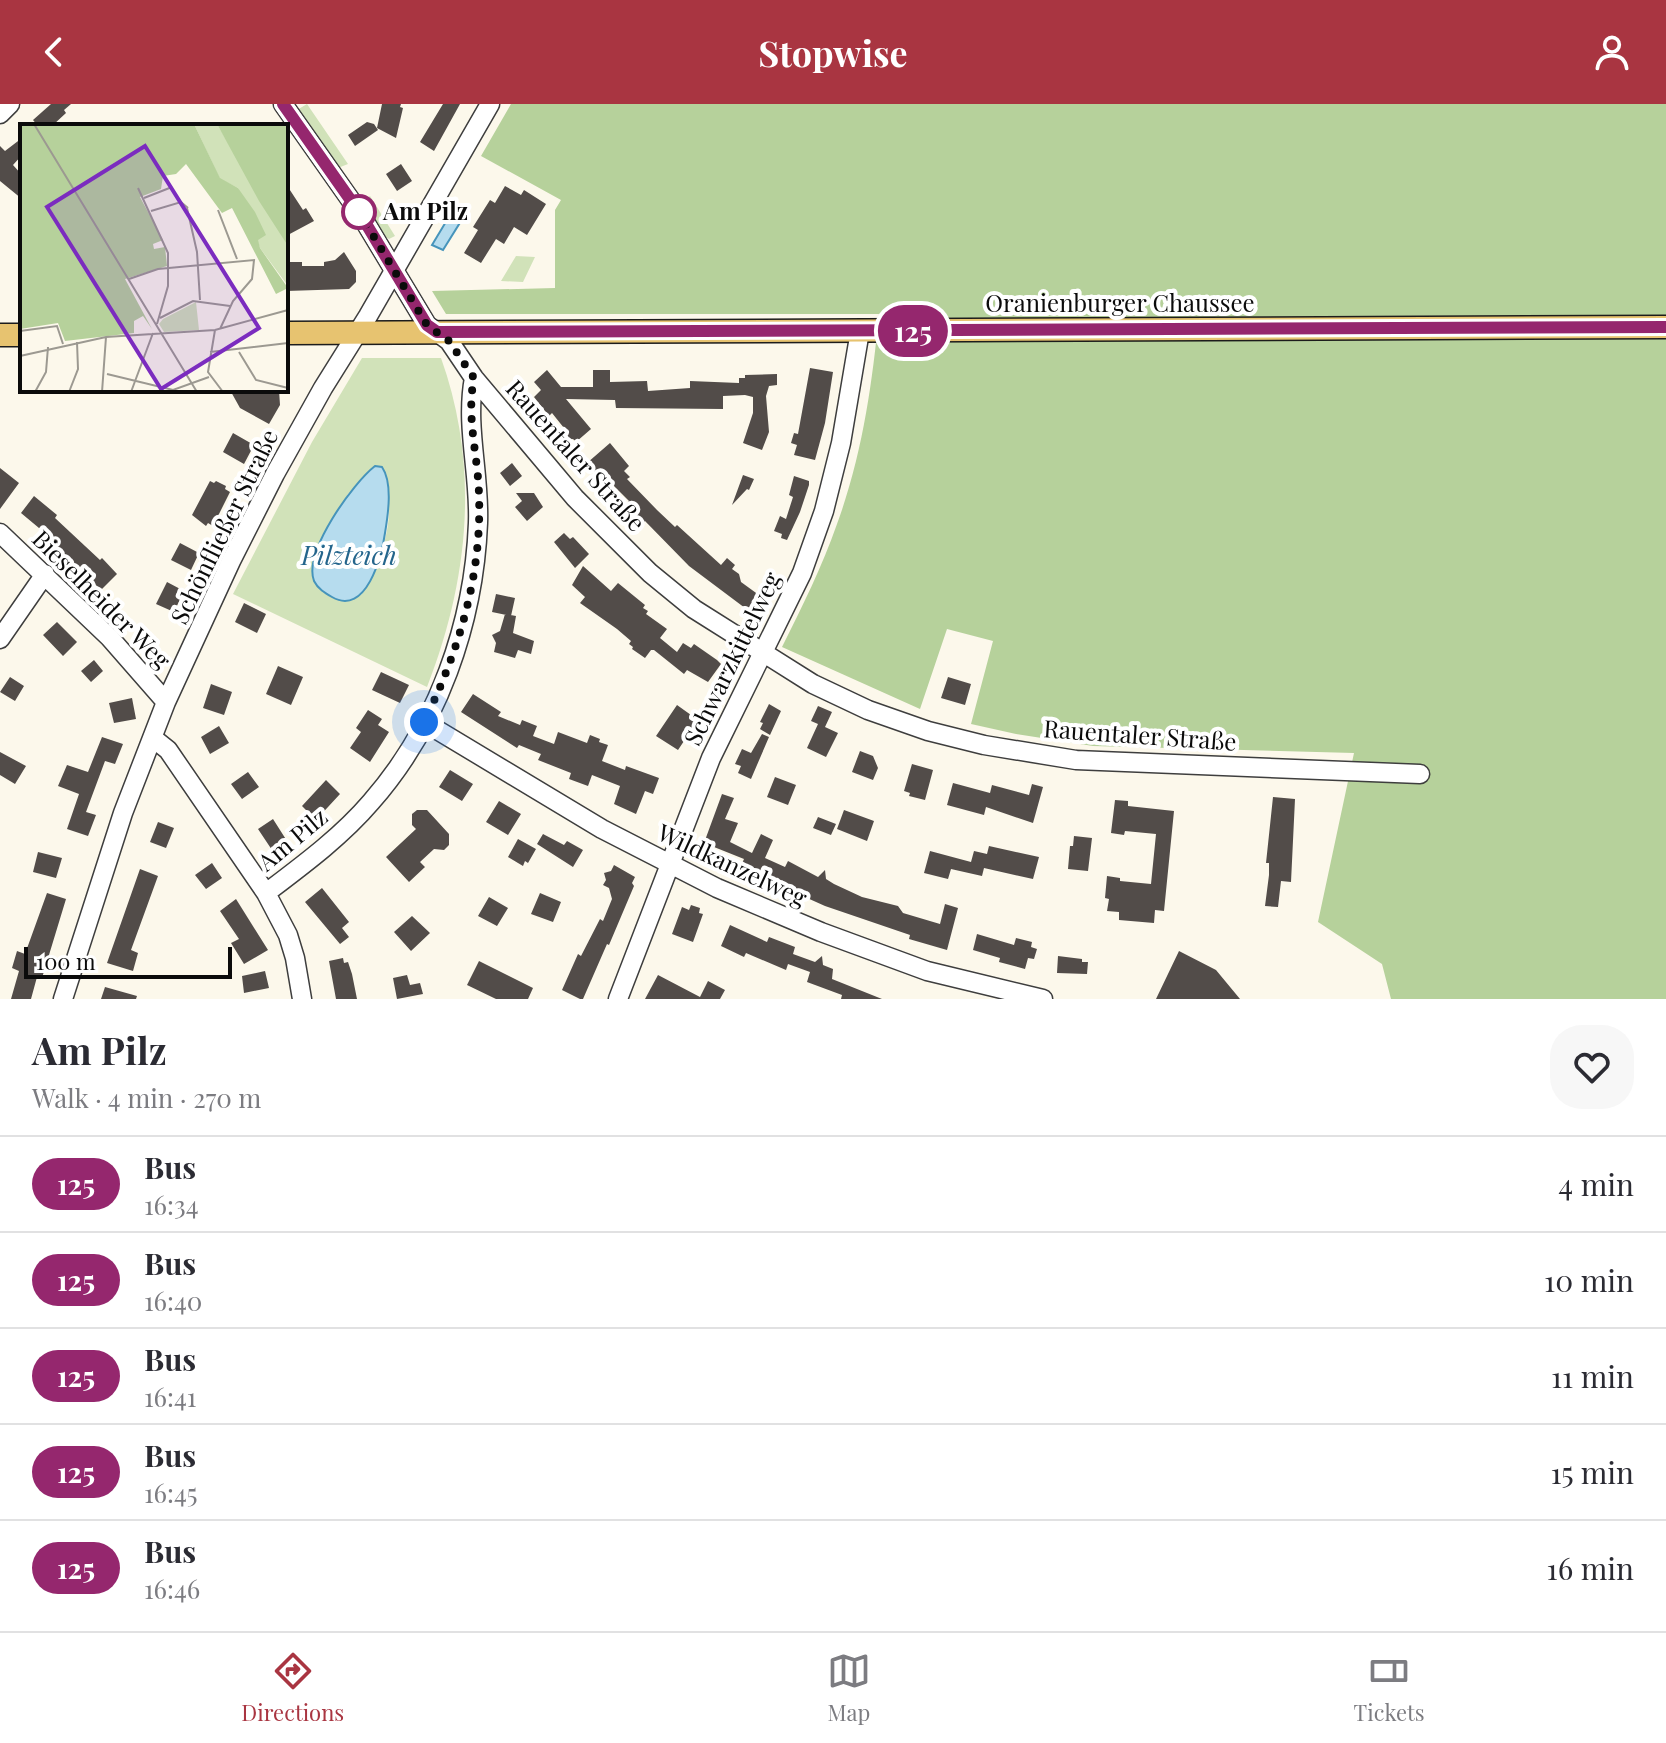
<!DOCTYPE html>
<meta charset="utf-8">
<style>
body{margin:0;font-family:"Playfair Display",serif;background:#f7f7f7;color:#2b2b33;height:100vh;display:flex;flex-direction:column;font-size:30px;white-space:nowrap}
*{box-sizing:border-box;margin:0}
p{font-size:26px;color:#7c7c81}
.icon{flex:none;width:44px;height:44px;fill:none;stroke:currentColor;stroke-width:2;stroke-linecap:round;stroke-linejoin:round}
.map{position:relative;height:895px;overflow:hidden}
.panel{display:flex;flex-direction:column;background:#fff;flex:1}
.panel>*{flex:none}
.badge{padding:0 16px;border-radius:26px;font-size:28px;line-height:52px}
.scale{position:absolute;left:24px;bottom:20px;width:208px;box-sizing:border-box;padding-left:8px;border:4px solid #0b0b0b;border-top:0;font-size:22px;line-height:28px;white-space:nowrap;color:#0b0b0b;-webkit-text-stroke:6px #fff;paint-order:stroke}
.you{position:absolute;width:40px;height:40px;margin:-20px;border:6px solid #fff;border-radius:50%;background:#1a73e8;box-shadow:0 0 0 12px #1a73e833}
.map>.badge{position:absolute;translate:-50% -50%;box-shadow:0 0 0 4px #fff}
.round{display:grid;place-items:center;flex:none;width:84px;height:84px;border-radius:32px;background:#f7f7f7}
.overview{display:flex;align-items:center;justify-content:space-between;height:136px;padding:0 32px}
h1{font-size:38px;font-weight:700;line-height:60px}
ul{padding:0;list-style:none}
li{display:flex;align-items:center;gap:24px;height:96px;padding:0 32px;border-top:2px solid #e1e1e2}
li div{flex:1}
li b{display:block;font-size:30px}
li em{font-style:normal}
li .badge{min-width:88px;font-weight:700;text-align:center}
header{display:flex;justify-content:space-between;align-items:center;height:104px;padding:0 32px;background:#a93541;color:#fff;font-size:36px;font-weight:700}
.tabs{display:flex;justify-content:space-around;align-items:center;height:112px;border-top:2px solid #e1e1e2;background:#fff;font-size:22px;color:#7c7c81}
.tabs a{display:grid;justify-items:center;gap:4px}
.tabs .on{color:#a93541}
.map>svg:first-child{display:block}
.green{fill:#d1e2b9;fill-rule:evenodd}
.forest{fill:#b6d19b}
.water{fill:#b6dcee;stroke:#4694bb;stroke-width:2}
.building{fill:#524c49}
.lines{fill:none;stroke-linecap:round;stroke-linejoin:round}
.minor-casing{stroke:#3e3e3e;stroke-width:21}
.major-casing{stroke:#1c1c1c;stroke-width:25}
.minor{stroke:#fff;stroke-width:18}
.major{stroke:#e7c370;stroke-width:22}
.line-casing{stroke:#fff;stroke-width:18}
.line{stroke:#95276e;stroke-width:12}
.walk{stroke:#0b0b0b;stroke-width:8;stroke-dasharray:0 14.4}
.stop-dot{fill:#fff;stroke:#95276e;stroke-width:4}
.labels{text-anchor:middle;stroke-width:8;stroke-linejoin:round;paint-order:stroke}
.stop-label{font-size:24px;font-weight:bold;fill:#0b0b0b;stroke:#fff;text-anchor:start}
.street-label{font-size:24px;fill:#0b0b0b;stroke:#fff}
.water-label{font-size:26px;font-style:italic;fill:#24658c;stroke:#fff}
.inset-road{fill:none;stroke:#9c9991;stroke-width:2}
.view{fill:#7b2cbf;fill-opacity:0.15;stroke:#7b2cbf;stroke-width:4}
.inset-edge{fill:none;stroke:#0b0b0b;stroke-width:4}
</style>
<header><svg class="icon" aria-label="back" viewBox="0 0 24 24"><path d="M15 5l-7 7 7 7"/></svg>Stopwise<svg class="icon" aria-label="person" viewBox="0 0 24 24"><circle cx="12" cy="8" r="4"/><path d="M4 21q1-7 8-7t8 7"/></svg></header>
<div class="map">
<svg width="1666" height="895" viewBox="0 0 1666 895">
<rect width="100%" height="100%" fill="#fcf8eb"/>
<!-- green -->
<path class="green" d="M307 0 348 60 338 64 297 6Z
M370 92 395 132 389 135 383 131 370 111 372 107 369 109 362 99Z
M516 152 535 153 523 178 501 177Z
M362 254H441C480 363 469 476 427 583L233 490 312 338ZM375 362C379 369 386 378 387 385 395 419 379 463 361 491L325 430 348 390Z"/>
<!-- forest -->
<path class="forest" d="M511 0H1666V895H1391L1382 860 1318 818 1354 649 1093 642 1016 630 971 620 993 537 947 525 920 605 782 543C802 503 822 463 837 420 862 352 872 282 879 210H446L432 187 555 184V106L561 96 481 52Z"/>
<!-- water -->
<path class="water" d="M450 111 461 117 443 146 432 141Z
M375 362 382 363C393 379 388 411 385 429 382 452 366 513 332 493 325 489 318 485 314 477 303 448 353 379 375 362Z"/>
<!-- building -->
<path class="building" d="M51 0H71L64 6 66 9 53 21 50 18 45 22H38L33 16Z
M382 0H401L400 3 403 4 396 34 377 24Z
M443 0H460L434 47 420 38Z
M367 18 374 20 378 26 355 42 348 31Z
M22 34V51L13 61 22 71V95L0 77V42L5 47Z
M401 60 412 77 397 87 386 70Z
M286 80 303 106 306 104 314 117 286 132Z
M505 82 521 91 524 86 546 100 527 131 514 123 504 140 496 135 481 159 464 149 478 126 473 123 490 96 495 99Z
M344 148 356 167V178L349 185 286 187 287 158H302V162H324V158L335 156Z
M810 264 833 268 825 319 815 356 794 351 797 341 791 339 794 329 798 330Z
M547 266 561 283H593V266H610V278L647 277 648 287 690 284V277L739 279V274H745V271L777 270V281L769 282 766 292 769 328 762 346 743 339 753 309V293L745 291 723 292V305L616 304 615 296 566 295 591 325 576 338 573 335 567 336 562 330 564 324 552 309 549 312 534 293 541 286 534 278Z
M230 286H279L280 301 269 320 240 304Z
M233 329 254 341 244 360 223 348Z
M610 339 629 362 624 367 630 373 627 375 657 406 675 423 677 421 721 461 727 454 735 461 732 465 739 470 741 478 763 494 753 510 689 462 645 417 642 420 634 415 624 402 629 397 611 379 609 380 603 373 600 375 587 359Z
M512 359 522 372 510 382 500 369Z
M0 364 19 379 0 405Z
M743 371 754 375 749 386 747 385 732 401Z
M794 372 809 377V381L800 408 787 436 781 434 782 430 774 427 780 412 786 415 793 393 789 391Z
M210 377 214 379 216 377 226 382 225 385 230 388 213 422 208 419 206 422 192 411Z
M516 389H534L543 403 527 417 515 403 522 397Z
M34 392 57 411 55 414 100 456 102 454 117 470 101 486 55 441 57 439 21 409Z
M564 429 570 435 573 433 589 450 575 464 554 438Z
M180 439 199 449 191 466 171 456Z
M583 462 611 487 618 479 645 501 643 504 648 507 646 510 667 525 660 534 677 548 683 539 691 544 694 540 717 556 721 560 708 578 687 566 684 570 654 546H651L645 554 632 545 633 543 629 540 631 537 617 525 580 499 585 493 572 481Z
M167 478 184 487 174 508 156 500Z
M496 490 515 494 511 512 492 508Z
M244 499 266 510 257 529 235 518Z
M505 510 516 512 513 529 534 537 531 550 518 546 515 554 494 548 496 539 492 531 500 527Z
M57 518 77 538 63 552 43 531Z
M94 556 103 567 91 578 81 567Z
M278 562 303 573 291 601 266 590Z
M381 568 409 581 400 599 372 586Z
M10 573 24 582 15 597 0 588Z
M948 573 971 580 965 601 941 594Z
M211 580 232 588 224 611 203 604Z
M473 590 501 608 498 612 520 621 522 616 537 622 533 632 554 640 558 628 587 639 590 631 600 635 599 638 608 641 602 657 625 666 626 662 659 674 653 690 645 687 636 710 614 700 620 682 592 671 588 682 569 675 571 669 538 656 541 650 519 641 517 644 461 608Z
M132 594 136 615 114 619 109 599Z
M769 600 781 607 770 631 760 625 763 619 760 618Z
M677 601 698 616 678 646 656 632Z
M818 602 832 608 825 623 838 629 826 653 807 644 818 620 811 617Z
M368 606 382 615 378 621 389 628 370 658 350 644 361 628 356 624Z
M219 622 229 639 210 650 201 633Z
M762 630 769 633 751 675 738 669 741 662 735 660 742 645 751 649Z
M102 633 123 640 115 660 105 657 86 708 96 711 88 732 67 725 79 690 58 682 67 661 88 668Z
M860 647 873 652 878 664 873 676 852 668Z
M0 648 26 662 15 680 0 671Z
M912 660 933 666 925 696 909 692 910 689 904 687Z
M450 666 473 680 462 697 439 683Z
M248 668 259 683 242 695 231 680Z
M775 673 796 681 788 701 767 693Z
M326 676 340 690 316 716 302 702Z
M953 679 990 689 992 681 1029 691 1032 680 1043 683 1033 719 986 703 984 711 947 701Z
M722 690 734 694 725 715 738 719 730 738 752 749 761 730 773 736 765 754 785 763 788 757 818 773 825 766 826 775 834 780 862 793 898 802 903 809 940 820 945 800 958 804 947 846 909 835 910 831 825 802 740 764 744 755 704 739Z
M1273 693 1295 695 1291 778 1281 777 1278 803 1265 802 1269 771V759H1266Z
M1115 696 1128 697V702L1174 707 1164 807 1155 806 1154 819 1119 816V808L1107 807 1109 795 1105 794 1107 772 1120 774V777L1151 780 1156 730 1125 727 1124 731 1111 729Z
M499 697 521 710 508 731 486 718Z
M417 706H427L449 730V741L444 746 434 745 420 758 425 763 409 778 386 753 416 725 412 721V710Z
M844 706 874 717 867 737 837 725Z
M818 713 836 720 831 731 813 724Z
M273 715 287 737 272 746 258 725Z
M158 718 174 724 166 744 150 738Z
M543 730 564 741 567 737 583 746 573 763 537 740Z
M1074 732 1092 734 1088 767 1068 765 1070 742H1073Z
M518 735 536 745 528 759 525 757 523 762 508 753Z
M989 742 1039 753 1033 775 984 764 982 772 951 765 948 775 924 769 930 747 971 758 974 747 987 750Z
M38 748 62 754 56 774 33 768Z
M212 759 222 774 206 785 195 771Z
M614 761 635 773 632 779 634 782 609 841 607 840 583 895H580L562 886 578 850 581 852 600 815 603 817 612 795 609 784 603 781 606 776 604 769 611 767Z
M140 765 158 772 131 846 138 849 133 867 107 859Z
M322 784 349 818 342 824 349 833 340 840 305 798Z
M47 789 66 795 42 874 37 873 31 895H11L19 867 12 864 17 847 25 850Z
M540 789 561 798 553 818 531 810Z
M489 793 508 804 497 822 478 812Z
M236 795 268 846 244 860 231 839 239 835 220 807Z
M691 801 700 804 699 809 703 810 693 838 672 830 682 803 689 806Z
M412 812 430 829 411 847 394 828Z
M730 821 767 838 769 833 795 843 793 850 815 858 822 852 823 861 833 865 832 875 882 895H841L842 891 807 878 810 868 788 860 786 866 746 849 744 853 721 842Z
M977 830 1014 841 1016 834 1032 838 1031 843 1037 845 1034 855 1028 854 1025 865 999 858 1000 854 973 846Z
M1179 847 1216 866 1240 895H1156Z
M1058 852 1082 855V858H1088L1087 870 1057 869Z
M343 854 344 859 348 858 352 870 357 895H336L329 857Z
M479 857 533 884 528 895H496L467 881Z
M265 867 269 884 244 889 242 872Z
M407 871 410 881 420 879 423 890 397 895 393 874Z
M658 871 700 893 708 877 725 886 720 895H645Z
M105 883 137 892 136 895H101Z"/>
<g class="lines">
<defs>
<path id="minor" d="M283 0 359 108 427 221 449 237 474 274 575 394 650 469 694 505 813 580 868 606 928 627 984 641 1076 656 1420 670
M0 10 10 0
M0 429 110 534 166 598
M0 535 45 470
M424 618 602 725 717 784 821 828 927 867 1043 895
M153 634 168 646 266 789 288 831 295 854 302 895
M266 789C303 761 341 733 371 698 438 622 474 519 478 419 480 370 465 322 474 274
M63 895 123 709 166 598 231 457 275 370 323 284 368 212 490 0
M618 895 711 654 802 469 824 407 841 339 860 227"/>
<path id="major" d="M286 229 1666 223
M0 231H22"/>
</defs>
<!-- minor casing -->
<use href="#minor" class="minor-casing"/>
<!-- major casing -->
<use href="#major" class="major-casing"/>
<!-- minor -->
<use href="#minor" class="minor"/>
<!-- major -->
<use href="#major" class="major"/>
</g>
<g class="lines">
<defs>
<path id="line" d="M283 0 359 108 427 221 437 228 1666 223"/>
</defs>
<!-- line casing -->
<use href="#line" class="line-casing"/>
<!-- line -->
<use href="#line" class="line"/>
<!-- walk -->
<path class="walk" d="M359 108 427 221 449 237 474 274C466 313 478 351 479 391 482 471 459 547 424 618"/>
</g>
<!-- markers -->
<circle class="stop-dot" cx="359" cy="108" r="16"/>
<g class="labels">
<!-- stop labels -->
<g class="stop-label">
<text x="383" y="116">Am Pilz</text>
</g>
<!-- street labels -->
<g class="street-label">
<text x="1120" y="208">Oranienburger Chaussee</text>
<text transform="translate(575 352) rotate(48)" y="8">Rauentaler Straße</text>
<text transform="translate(225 423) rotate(-64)" y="8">Schönfließer Straße</text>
<text transform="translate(101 496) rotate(45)" y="8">Bieselheider Weg</text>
<text transform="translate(733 555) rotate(-64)" y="8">Schwarzkittelweg</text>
<text transform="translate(1140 632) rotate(4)" y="8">Rauentaler Straße</text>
<text transform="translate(293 736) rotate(-40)" y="8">Am Pilz</text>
<text transform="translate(732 762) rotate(25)" y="8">Wildkanzelweg</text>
</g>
<!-- water labels -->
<g class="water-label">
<text x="349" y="461">Pilzteich</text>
</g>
</g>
<!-- overview -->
<g transform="translate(20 20)">
<rect width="268" height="268" fill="#fcf8eb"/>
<path d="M174 0H197L268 122V162L240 124 218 64 200 55ZM176 178 179 206 144 208 139 200 143 195Z" fill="#d1e2b9"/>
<path d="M0 0H174L200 54 218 64 235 88 246 111 238 116 240 124 268 164 256 170 212 84 202 89 166 40 156 50 143 52 141 65 120 73 143 116 133 120 134 125 145 123 147 142 105 155 132 205 123 192 114 197V209L45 217 38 199 0 205ZM197 0H268V122L239 77Z" fill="#b6d19b"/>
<path class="inset-road" d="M14 0 177 268M118 64 148 129V162L137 200M124 74 152 63M167 84 177 128 180 176M198 86 217 135M131 87 161 78 168 84M109 155 138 145 234 136 232 155 213 177 200 205M140 194 173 177 210 182M195 206 188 248 203 268M0 207 37 202 43 220M190 228 268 219M219 228 236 256 268 264M0 232 86 213 195 206 268 186M87 250 153 266 189 253M15 268 26 248 28 223M49 268 58 245 57 218M82 268 86 213M111 268 133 209"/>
<path class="view" d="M125 22 239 204 141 265 27 83Z"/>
<rect width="268" height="268" class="inset-edge"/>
</g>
</svg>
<div class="scale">100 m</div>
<div class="you" style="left:424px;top:618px"></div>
<b class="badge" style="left:913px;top:227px;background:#95276e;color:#fff">125</b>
</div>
<section class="panel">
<div class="overview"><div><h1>Am Pilz</h1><p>Walk · 4 min · 270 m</p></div><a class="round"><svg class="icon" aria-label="heart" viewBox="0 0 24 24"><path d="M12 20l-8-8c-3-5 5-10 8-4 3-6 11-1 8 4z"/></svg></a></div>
<ul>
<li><span class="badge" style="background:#95276e;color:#fff">125</span><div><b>Bus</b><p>16:34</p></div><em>4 min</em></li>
<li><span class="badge" style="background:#95276e;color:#fff">125</span><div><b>Bus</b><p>16:40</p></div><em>10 min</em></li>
<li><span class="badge" style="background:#95276e;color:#fff">125</span><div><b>Bus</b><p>16:41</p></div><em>11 min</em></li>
<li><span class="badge" style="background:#95276e;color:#fff">125</span><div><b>Bus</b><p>16:45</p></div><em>15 min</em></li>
<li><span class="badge" style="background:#95276e;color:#fff">125</span><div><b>Bus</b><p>16:46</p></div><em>16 min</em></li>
</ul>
</section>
<nav class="tabs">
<a class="on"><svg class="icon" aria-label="directions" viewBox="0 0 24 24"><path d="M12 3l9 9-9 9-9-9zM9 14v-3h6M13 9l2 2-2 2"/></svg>Directions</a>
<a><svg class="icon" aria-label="map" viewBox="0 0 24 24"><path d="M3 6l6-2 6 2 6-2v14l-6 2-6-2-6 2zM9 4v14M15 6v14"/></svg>Map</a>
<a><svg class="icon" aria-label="tickets" viewBox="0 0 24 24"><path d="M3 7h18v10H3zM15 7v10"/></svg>Tickets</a>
</nav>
